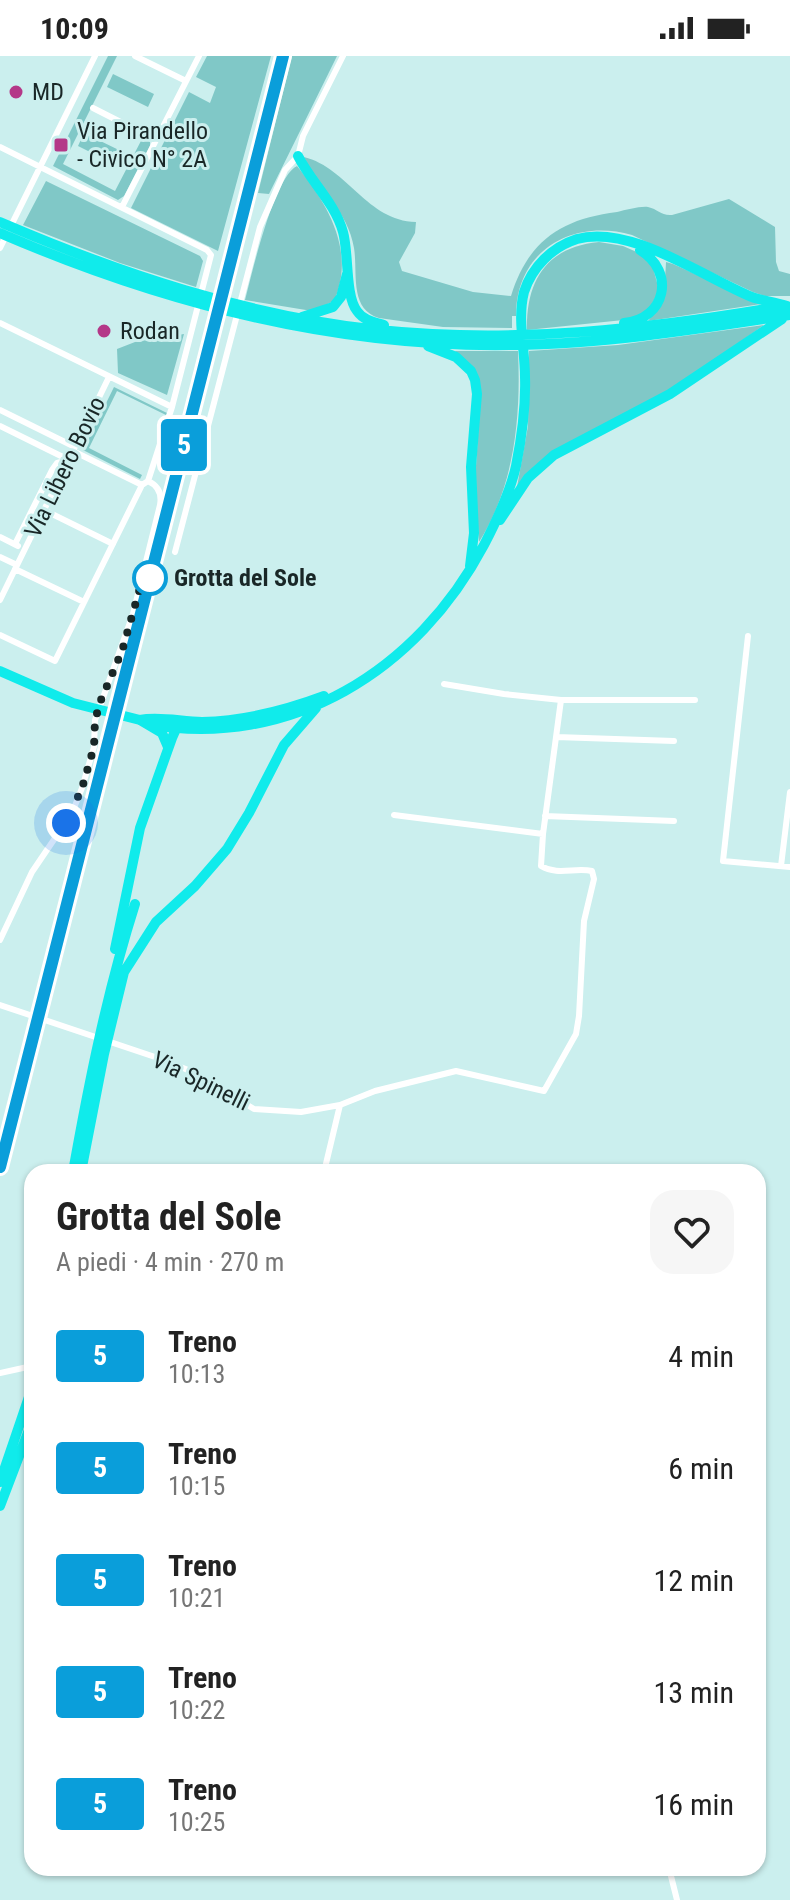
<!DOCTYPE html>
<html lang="it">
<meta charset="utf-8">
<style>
body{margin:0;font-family:"Roboto Condensed",sans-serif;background:#f6f6f6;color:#222;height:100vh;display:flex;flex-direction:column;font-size:30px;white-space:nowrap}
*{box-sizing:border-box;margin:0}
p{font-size:26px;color:#767676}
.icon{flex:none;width:44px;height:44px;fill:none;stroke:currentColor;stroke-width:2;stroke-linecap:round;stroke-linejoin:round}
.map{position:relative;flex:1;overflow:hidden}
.side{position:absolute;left:24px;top:1108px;width:742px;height:712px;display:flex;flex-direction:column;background:#fff;border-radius:24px;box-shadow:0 2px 6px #0004}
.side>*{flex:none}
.badge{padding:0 16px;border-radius:6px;font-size:28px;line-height:52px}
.you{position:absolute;width:40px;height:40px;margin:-20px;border:6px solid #fff;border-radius:50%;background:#1a73e8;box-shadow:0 0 0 12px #1a73e833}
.map>.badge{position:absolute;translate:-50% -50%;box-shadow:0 0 0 4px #fff}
.round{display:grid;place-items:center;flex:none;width:84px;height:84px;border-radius:24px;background:#f6f6f6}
.head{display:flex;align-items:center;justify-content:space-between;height:136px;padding:0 32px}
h1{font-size:38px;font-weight:700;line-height:60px}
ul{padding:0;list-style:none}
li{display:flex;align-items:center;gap:24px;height:112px;padding:0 32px}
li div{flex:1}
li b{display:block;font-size:30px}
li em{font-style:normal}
li .badge{min-width:88px;font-weight:700;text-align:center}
.status{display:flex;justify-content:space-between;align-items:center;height:56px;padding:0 40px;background:#fff;direction:ltr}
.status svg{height:22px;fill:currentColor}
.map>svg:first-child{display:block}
.green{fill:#80c8c7}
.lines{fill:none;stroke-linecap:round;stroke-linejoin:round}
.street{stroke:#fff;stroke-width:6}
.highway{stroke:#10ebeb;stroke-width:10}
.rail{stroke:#455858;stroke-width:2}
.line-casing{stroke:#fff;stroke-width:18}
.line{stroke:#0a9eda;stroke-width:12}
.walk{stroke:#192727;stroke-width:8;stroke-dasharray:0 14.4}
.poi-dot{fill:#b43888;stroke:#cbefee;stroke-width:3}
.stop-dot{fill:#fff;stroke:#0a9eda;stroke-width:4}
.labels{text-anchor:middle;stroke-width:6;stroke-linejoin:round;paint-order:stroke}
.poi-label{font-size:24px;fill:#192727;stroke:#cbefee;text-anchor:start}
.street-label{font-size:24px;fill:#192727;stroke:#cbefee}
.stop-label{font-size:24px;font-weight:bold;fill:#192727;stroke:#cbefee;text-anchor:start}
</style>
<div class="status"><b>10:09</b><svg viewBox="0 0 49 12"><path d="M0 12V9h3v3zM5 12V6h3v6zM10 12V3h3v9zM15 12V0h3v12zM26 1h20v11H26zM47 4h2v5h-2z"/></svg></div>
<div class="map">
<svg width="790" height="1844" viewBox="0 0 790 1844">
<rect width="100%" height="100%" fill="#cbefee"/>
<!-- green -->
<path class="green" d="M108 0H117L63 108 115 135 143 81 150 86V90L124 140 118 144 53 110Z
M207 0H271L218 195 131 152 189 36 210 47 216 31 196 21Z
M292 0H337L269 138 258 137Z
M113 18 154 38 148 51 107 31Z
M84 77 125 97 118 110 78 90Z
M304 101C348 112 367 165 416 166L415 177 399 206 402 215 473 236 511 240C528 185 561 163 617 156 626 154 640 150 648 151 658 153 661 160 672 159L729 143 775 171 776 206 779 215 790 218V240H765L753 236 632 179C573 162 516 194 516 260H512V272L443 271 379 262C349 253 358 217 354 192 348 155 319 134 304 101Z
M297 110C328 148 356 196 334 245L312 255 245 244C252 217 274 121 297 110Z
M46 125 200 200 203 205 196 231 120 207 23 169Z
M599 186 623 190 639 197 652 208 659 234 650 252 633 263 527 274C526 224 547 191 599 186Z
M666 206 673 208 761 248 648 265C663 248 665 229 666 206Z
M764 269 676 331 562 391 517 431 528 370 529 295 618 289Z
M184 278 167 339 118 317 117 293 135 286Z
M455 295H518C521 360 515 429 479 486L475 425 481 334Z
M114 331 167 357 166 359 117 335 89 392 142 419 140 423 83 394Z"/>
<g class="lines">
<!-- street -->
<path class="street" d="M135 0 186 25
M93 52 156 84
M0 91 207 194 211 199 172 351 148 425 142 429
M122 151 199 0
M0 192 95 0
M0 267 172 351
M0 354 75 391
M0 370 69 404
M44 454 113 488
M0 481 18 490
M15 488 52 414 57 407 69 404
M175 496 260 171 285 114 298 100 303 80 343 0
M0 501 17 509
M15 513 84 546
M0 544 109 321
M0 579 55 605 142 429 73 395
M748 580 723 805 790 811
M444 628 504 638 561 644H695
M556 681 674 685
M394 759 543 778
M545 760 674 765
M781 810 790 736
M0 884 32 816 72 757 82 732 94 691 95 664 133 558 160 449C162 438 159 430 148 425
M0 949 164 1004 195 1017 254 1053 301 1056 340 1049 375 1035 456 1015 544 1035 576 978 579 960 584 865 594 823 592 815C575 811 558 820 541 810L543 778 561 644
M324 1116 340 1049
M0 1317 32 1310
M669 1812 677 1844"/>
<!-- highway -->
<path class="highway" d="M298 100C311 126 335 147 343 176 349 197 345 240 357 255 364 265 374 266 384 269
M0 166C121 218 247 260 379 274 514 288 651 273 784 250
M0 177C162 247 335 292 512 289 606 288 698 273 790 259
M302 261 333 251 341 241 347 218
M624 267C666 263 676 216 640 194
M428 290 456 301 471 315 475 324 477 338 471 411 474 477 470 510
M500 464 528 422 554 399 670 338 782 263
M0 615 73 647 140 664 162 677 168 691
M140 664C160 660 182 666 202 666 245 665 284 655 324 640
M147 668C291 694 418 614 484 489 497 464 510 437 516 410 522 380 526 351 525 321 525 293 517 263 524 236 532 211 552 191 577 183 630 168 703 221 752 241 763 245 775 246 787 250
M115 893 140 772 172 682 176 673 187 666
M73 1116C89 1026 107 936 135 848
M81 1116 104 998 124 916 156 866 195 830 227 793 249 757 284 689 316 652
M0 1426 32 1332
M0 1450 32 1366"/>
<!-- rail -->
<path class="rail" d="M66 849 283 0"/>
</g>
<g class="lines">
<defs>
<path id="line" d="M0 1111 283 0"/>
</defs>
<!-- line casing -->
<use href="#line" class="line-casing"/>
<!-- line -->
<use href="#line" class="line"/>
<!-- walk -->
<path class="walk" d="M66 767 82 732 94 691 95 664 101 644 122 595 146 511 150 522"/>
</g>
<!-- markers -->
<g class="poi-dot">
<circle cx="16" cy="36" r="8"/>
<rect x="53" y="81" width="16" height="16" rx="4"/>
<circle cx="104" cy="275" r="8"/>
</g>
<circle class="stop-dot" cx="150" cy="522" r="16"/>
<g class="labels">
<!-- poi labels -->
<g class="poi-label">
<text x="32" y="44">MD</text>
<text x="77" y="83">Via Pirandello<tspan x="77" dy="28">- Civico N° 2A</tspan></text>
<text x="120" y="283">Rodan</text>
</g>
<!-- street labels -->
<g class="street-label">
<text transform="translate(65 411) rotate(-64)" y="8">Via Libero Bovio</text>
<text transform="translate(201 1025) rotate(26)" y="8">Via Spinelli</text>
</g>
<!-- stop labels -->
<g class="stop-label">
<text x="174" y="530">Grotta del Sole</text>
</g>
</g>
</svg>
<div class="you" style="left:66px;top:767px"></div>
<b class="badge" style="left:184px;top:389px;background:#0a9eda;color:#fff">5</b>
<section class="side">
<div class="head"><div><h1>Grotta del Sole</h1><p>A piedi · 4 min · 270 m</p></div><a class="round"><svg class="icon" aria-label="heart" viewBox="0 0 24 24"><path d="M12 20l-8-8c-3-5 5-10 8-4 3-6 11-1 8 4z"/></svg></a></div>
<ul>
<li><span class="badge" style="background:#0a9eda;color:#fff">5</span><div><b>Treno</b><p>10:13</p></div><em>4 min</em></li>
<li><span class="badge" style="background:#0a9eda;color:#fff">5</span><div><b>Treno</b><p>10:15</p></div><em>6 min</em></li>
<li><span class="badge" style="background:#0a9eda;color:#fff">5</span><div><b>Treno</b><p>10:21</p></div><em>12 min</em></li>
<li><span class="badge" style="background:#0a9eda;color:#fff">5</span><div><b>Treno</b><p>10:22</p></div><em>13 min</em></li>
<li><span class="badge" style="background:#0a9eda;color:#fff">5</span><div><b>Treno</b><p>10:25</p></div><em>16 min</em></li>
</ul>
</section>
</div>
